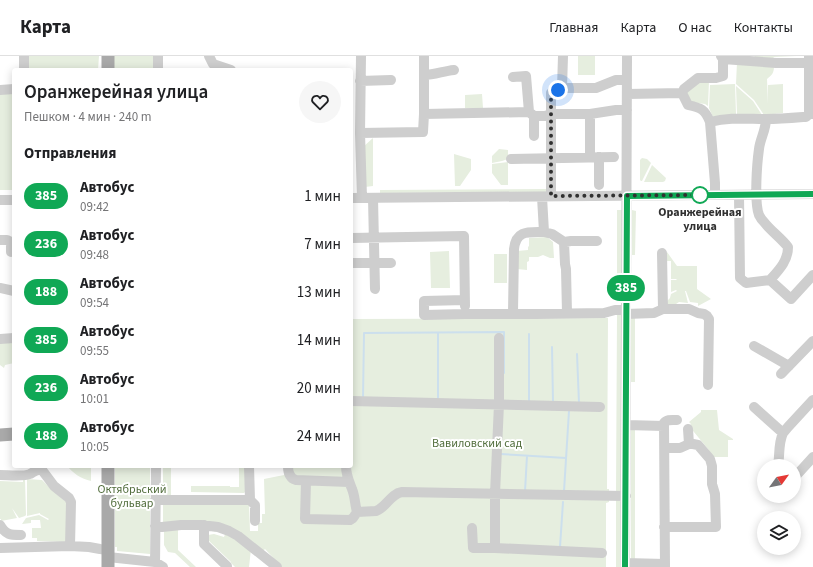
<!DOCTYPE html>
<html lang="ru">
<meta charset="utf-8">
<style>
body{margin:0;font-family:"Source Sans 3",sans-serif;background:#f6f6f6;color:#202124;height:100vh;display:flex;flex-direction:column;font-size:15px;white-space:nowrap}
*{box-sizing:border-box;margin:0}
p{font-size:13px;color:#757577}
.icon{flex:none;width:22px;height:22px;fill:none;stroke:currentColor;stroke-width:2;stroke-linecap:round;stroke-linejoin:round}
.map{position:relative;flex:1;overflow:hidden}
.details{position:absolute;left:12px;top:12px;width:341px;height:400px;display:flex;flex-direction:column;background:#fff;border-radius:4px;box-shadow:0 2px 10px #0003}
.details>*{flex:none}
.badge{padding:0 8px;border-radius:13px;font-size:14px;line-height:26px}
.needle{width:26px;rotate:57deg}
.controls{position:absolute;left:757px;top:403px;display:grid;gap:8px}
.controls a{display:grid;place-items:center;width:44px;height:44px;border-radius:50%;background:#fff;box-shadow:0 2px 10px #0003;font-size:20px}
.you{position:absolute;width:20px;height:20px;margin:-10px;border:3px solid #fff;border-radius:50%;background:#1a73e8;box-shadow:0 0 0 6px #1a73e833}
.map>.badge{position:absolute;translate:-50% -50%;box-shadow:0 0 0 2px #fff}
h2{padding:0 12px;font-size:15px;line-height:36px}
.round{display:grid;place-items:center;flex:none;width:42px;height:42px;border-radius:21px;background:#f6f6f6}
.summary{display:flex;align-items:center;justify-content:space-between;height:68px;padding:0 12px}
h1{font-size:19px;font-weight:600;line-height:30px}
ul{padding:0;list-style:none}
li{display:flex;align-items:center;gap:12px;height:48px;padding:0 12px}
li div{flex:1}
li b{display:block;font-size:15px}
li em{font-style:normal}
li .badge{min-width:44px;font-weight:700;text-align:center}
header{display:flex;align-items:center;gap:24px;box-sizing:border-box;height:56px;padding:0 20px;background:#fff;border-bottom:1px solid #e0e0e0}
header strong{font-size:19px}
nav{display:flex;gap:22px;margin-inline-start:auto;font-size:14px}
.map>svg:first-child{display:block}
.green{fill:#e6eedf}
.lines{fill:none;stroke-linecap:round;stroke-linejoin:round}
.stream{stroke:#ccdfed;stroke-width:2}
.minor{stroke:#cecece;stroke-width:10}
.major{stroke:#a9a9a9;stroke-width:13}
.line-casing{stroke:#fff;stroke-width:9}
.line{stroke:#10a855;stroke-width:6}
.walk{stroke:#313131;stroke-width:4;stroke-dasharray:0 7.2}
.stop-dot{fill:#fff;stroke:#10a855;stroke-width:2}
.labels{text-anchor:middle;stroke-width:4;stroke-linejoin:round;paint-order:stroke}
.stop-label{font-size:12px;font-weight:bold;fill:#313131;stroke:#fff}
.park-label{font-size:12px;fill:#526e3d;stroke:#fff}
</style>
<header>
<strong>Карта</strong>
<nav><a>Главная</a><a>Карта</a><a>О нас</a><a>Контакты</a></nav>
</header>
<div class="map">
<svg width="813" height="511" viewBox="0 0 813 511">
<rect width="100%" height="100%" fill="#fff"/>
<!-- green -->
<path class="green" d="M29 0H99L98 14H28Z
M114 0H155V14H114Z
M578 0H595V19H578Z
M755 0H797L774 1 767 9 774 10C774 17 772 19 767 23L768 48V29L783 28V57L764 59 754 44 736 28 737 6 749 7Z
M696 25H709L708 50 705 48 691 46 685 37Z
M735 28 736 58 713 61 709 52 710 29Z
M736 30 753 45 762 59 737 58Z
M0 38H14V134H0Z
M482 38 483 52H465V39Z
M373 82V130L365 131 363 91Z
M499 93 508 94V103L502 105 492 107V100Z
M454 98 471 103V114L460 130H455Z
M642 102 647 103 651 107 642 125H641L640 124V104Z
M508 106V129H501L492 117V108Z
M652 109 666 122 665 125 663 126H644Z
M548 133V136L380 137V134Z
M617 154H622L621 231H617Z
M632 154 636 155 635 199H632Z
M547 181 553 186 554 202H550L543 199 538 201H529V205L527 206V214L517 213V195L528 194V191L529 190V182Z
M449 195 450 232H431L430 196Z
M667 196 677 210H697V233L711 243 698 250V247L690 246 686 235H685L688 247 679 246 676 248H667V245L670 242 671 238 677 235 676 234 671 236V224H676L677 223H671V205H664Z
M494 198H507V227H494Z
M617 258H621V436L616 437Z
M631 261H635V326H631Z
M608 262 607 433H609V446L606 447V511H282L265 493 262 496 240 479 163 468V444L249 447 250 475H258V467H262V458H265L264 423 284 419V410H351V263Z
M0 285H14V307L5 309 4 312 0 309Z
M701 354H717L719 374 733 383V384H728V401H713L708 393 689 370 691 368 689 366 701 356Z
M631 373H635V504H631Z
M67 410H91V425C81 423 73 417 67 410Z
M115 410H150V498L117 495V491H115Z
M163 410H171V441L163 440Z
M239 410H245V436L244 437 191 436V430H230V431H239Z
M23 423H25L26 459 25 460 19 462 12 452 17 462 1 465V463H0V425L23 426Z
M27 423 42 424 50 432 67 447 68 486 37 485V482H32V472H41L40 464H31V467L22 468 26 462 39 459 48 464 49 463 40 458V457L27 460Z
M616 444H619L621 446V511H616Z
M178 472V494L196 511H190L175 497 168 496 164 489V473Z
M226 475 251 493 249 511H235L231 507V506L208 484V479L214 478 224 481Z"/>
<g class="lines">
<!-- stream -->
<path class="stream" d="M438 277V342
M529 278V346
M552 291 553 346
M577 298 579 347
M363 342 364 277 504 276V317
M500 398 566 402
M525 435 527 400
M564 435 569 355
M560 491 563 446"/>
<!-- minor -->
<path class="minor" d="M209 0 213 8 231 14
M361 0 360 77 362 142
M723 3 776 7H809
M24 14V0
M158 14V0
M424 19C435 19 443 15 454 14
M513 21 526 20 529 56
M360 25 391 24
M562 32 563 0
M0 34 14 33
M682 37 684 33 698 22H716L723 20V3L721 0
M627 38 682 37 688 49C701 52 705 53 710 66L715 127V139
M424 58V0
M809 58V0
M710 66C729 61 747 63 766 63 778 63 791 62 803 61H806L809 58H813
M360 77 423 76 424 58 529 56 534 60H545L551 58H590L616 54H627
M534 80V60
M590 101V58
M599 101V129
M511 103 614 101
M739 139 740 222 746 227 770 224C779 214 788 205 788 191 781 182 771 175 764 166 762 164 760 161 759 159 754 146 757 107 759 93 760 83 766 74 766 63
M551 140V37L562 32H596L616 24H627
M542 141 544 176 552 178 564 186 565 208 566 213 567 257
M351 142 813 138
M373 142 375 233
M0 144H14
M351 182 464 180 465 250
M0 184H7L11 186
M564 186 571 185H597
M11 196V186H14
M662 197 663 253
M351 207H391
M770 224 791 243 813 219
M0 232 14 235
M465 244 424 245V259L465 258H536L604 257 615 254H626
M513 257 514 193C516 174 528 176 544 176
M626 258 654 257 663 253H689L698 257 704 258 707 260 709 263 708 329
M0 283 14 282
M754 290 789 310
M781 318 813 285
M351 345 600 351
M754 351 783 377 788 371 813 344
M626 369 664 370
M688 373 689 388
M249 410 250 444 255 449V465
M288 410C288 416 289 422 296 424L349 426
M778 410C780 399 778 388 783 377
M0 419C8 419 23 421 30 418 34 416 36 413 42 414L54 430 69 442 71 446 70 490
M794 422 813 401
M306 425 305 463 350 464 353 462 357 456C355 449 355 440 352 433 349 425 346 419 346 410
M155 444H250
M357 456 376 455C387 451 390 438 402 436L626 440
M0 469C6 479 10 479 21 479
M204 469V488L227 510 226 511
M155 470 162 471 181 469H201L218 471 229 475 238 480 277 511
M664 471H716L715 438 712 428V410L710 403 698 389 693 388H689L680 392H665
M472 472 473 492H495V438L499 348V282
M0 492 70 490 89 491 100 493 108 494
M495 492 602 497
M108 501 155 506 163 511
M625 507 665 508
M155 511 156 410
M625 511 627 0
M665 511 664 367C667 363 672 364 677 364"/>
<!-- major -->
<path class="major" d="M108 14V0
M0 379 14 378
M108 511V410"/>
</g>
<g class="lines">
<defs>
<path id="line" d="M625 511 627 140 813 138"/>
</defs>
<!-- line casing -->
<use href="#line" class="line-casing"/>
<!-- line -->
<use href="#line" class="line"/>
<!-- walk -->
<path class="walk" d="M558 34 551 37V140L700 139"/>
</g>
<!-- markers -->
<circle class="stop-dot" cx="700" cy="139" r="8"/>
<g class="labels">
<!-- stop labels -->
<g class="stop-label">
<text x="700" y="160">Оранжерейная<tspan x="700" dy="14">улица</tspan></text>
</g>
<!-- park labels -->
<g class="park-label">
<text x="477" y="391">Вавиловский сад</text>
<text x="132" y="437">Октябрьский<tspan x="132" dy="14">бульвар</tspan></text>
</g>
</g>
</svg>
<div class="controls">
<a><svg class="needle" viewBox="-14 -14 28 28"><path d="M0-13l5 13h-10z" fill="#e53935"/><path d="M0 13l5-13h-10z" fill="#757577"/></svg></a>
<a><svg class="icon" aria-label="layers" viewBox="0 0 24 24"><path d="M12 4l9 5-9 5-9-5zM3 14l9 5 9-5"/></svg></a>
</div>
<div class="you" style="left:558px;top:34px"></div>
<b class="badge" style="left:626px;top:232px;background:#10a855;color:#fff">385</b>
<section class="details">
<div class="summary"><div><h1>Оранжерейная улица</h1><p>Пешком · 4 мин · 240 m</p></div><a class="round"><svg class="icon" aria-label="heart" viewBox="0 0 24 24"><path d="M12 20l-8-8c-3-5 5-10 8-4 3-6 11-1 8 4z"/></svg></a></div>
<h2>Отправления</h2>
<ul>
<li><span class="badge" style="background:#10a855;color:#fff">385</span><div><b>Автобус</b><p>09:42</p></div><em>1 мин</em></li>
<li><span class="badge" style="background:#10a855;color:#fff">236</span><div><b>Автобус</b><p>09:48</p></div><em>7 мин</em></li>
<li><span class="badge" style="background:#10a855;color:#fff">188</span><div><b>Автобус</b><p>09:54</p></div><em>13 мин</em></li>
<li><span class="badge" style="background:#10a855;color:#fff">385</span><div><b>Автобус</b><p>09:55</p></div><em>14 мин</em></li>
<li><span class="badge" style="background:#10a855;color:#fff">236</span><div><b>Автобус</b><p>10:01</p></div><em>20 мин</em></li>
<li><span class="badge" style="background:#10a855;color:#fff">188</span><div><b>Автобус</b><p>10:05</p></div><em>24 мин</em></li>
</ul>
</section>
</div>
